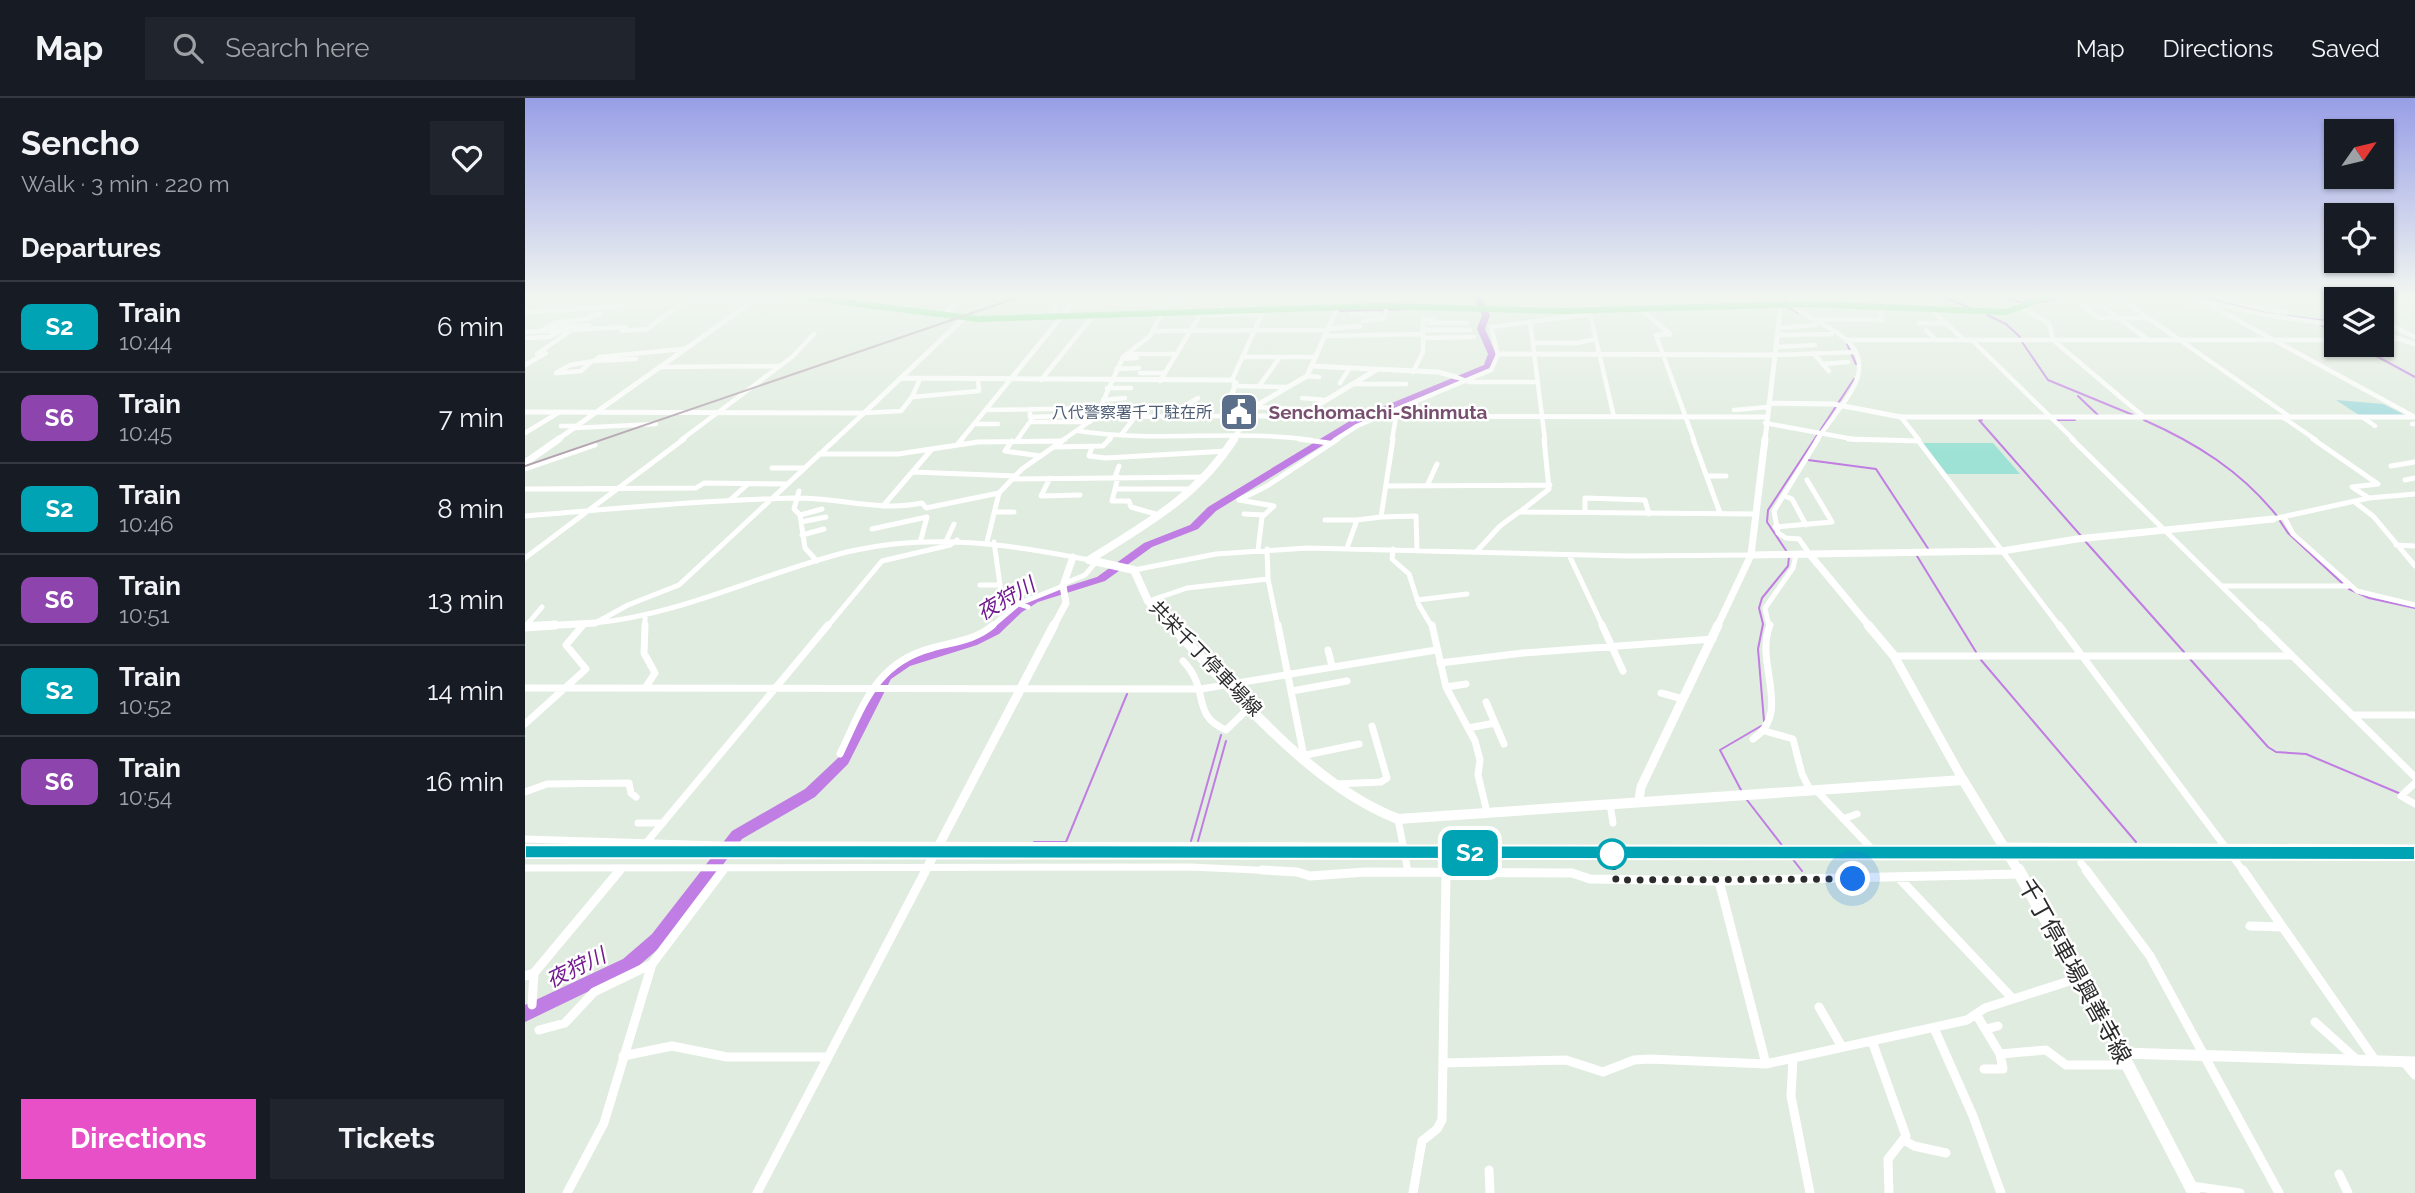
<!DOCTYPE html>
<meta charset="utf-8">
<style>
body{margin:0;font-family:Raleway,"Noto Sans JP",sans-serif;background:#20242c;color:#f1f3f6;height:100vh;display:flex;flex-direction:column;font-size:26px;white-space:nowrap}
*{box-sizing:border-box;margin:0}
p{font-size:23px;color:#9ea1a6}
.icon{flex:none;width:38px;height:38px;fill:none;stroke:currentColor;stroke-width:2;stroke-linecap:round;stroke-linejoin:round}
.map{position:relative;flex:1;overflow:hidden}
.sheet{display:flex;flex-direction:column;background:#171b24;width:525px}
.sheet>*{flex:none}
.badge{padding:0 14px;border-radius:10px;font-size:24px;line-height:46px}
.needle{width:46px;rotate:56deg}
.fabs{position:absolute;left:1799px;top:21px;display:grid;gap:14px}
.fabs a{display:grid;place-items:center;width:70px;height:70px;border-radius:0px;background:#171b24;box-shadow:0 2px 5px #0004;font-size:35px}
.you{position:absolute;width:35px;height:35px;margin:-18px;border:5px solid #fff;border-radius:50%;background:#1a73e8;box-shadow:0 0 0 10px #1a73e833}
.map>.badge{position:absolute;translate:-50% -50%;box-shadow:0 0 0 4px #fff}
h2{padding:0 21px;font-size:26px;line-height:63px}
.round{display:grid;place-items:center;flex:none;width:74px;height:74px;border-radius:0px;background:#20242c}
.summary{display:flex;align-items:center;justify-content:space-between;height:119px;padding:0 21px}
h1{font-size:33px;font-weight:700;line-height:52px}
.action{display:flex;gap:14px;margin-top:auto;padding:14px 21px}
.action a{flex:1;height:80px;border-radius:0px;background:#e850c8;color:#fff;font-size:28px;font-weight:700;line-height:80px;text-align:center}
.action a+a{background:#20242c;color:#f1f3f6}
ul{padding:0;list-style:none}
li{display:flex;align-items:center;gap:21px;height:91px;padding:0 21px;border-top:2px solid #363941}
li div{flex:1}
li b{display:block;font-size:26px}
li em{font-style:normal}
li .badge{min-width:77px;font-weight:700;text-align:center}
header{display:flex;align-items:center;gap:42px;box-sizing:border-box;height:98px;padding:0 35px;background:#171b24;border-bottom:2px solid #363941}
header strong{font-size:33px}
nav{display:flex;gap:38px;margin-inline-start:auto;font-size:24px}
.search{width:490px;height:63px;background:#20242c;display:flex;align-items:center;gap:18px;box-sizing:border-box;padding:0 24px;border-radius:0px;color:#9ea1a6;font-size:26px}
main{display:flex;flex:1;min-height:0}
.map>svg:first-child{display:block}
.green{fill:#a1d9dc}
.pitch{fill:#9ee2d6}
.lines{fill:none;stroke-linecap:round;stroke-linejoin:round}
.stream{stroke:#c07de3;stroke-width:2}
.river{fill:#c07de3;fill-rule:evenodd}
.minor-far3{stroke:#fff;stroke-width:4.5}
.minor-far2{stroke:#fff;stroke-width:5}
.minor-far1{stroke:#fff;stroke-width:7}
.minor{stroke:#fff;stroke-width:9}
.tertiary-far3{stroke:#fff;stroke-width:5}
.tertiary-far2{stroke:#fff;stroke-width:7}
.tertiary-far1{stroke:#fff;stroke-width:9}
.tertiary{stroke:#fff;stroke-width:11}
.secondary-far3{stroke:#fff;stroke-width:5}
.secondary-far2{stroke:#fff;stroke-width:8}
.secondary-far1{stroke:#fff;stroke-width:10}
.secondary{stroke:#fff;stroke-width:13}
.primary{stroke:#6de380;stroke-width:6}
.rail{stroke:#b3a2af;stroke-width:2}
.line{fill:#00a3b4;stroke:#fff;stroke-width:2}
.walk{stroke:#2b2b2b;stroke-width:7;stroke-dasharray:0 12.6}
.stop-dot{fill:#fff;stroke:#00a3b4;stroke-width:3.5}
.labels{text-anchor:middle;stroke-width:5;stroke-linejoin:round;paint-order:stroke}
.far-service-label{font-size:16px;fill:#4e5e75;stroke:#fff;text-anchor:end}
.far-quarter-label{font-size:19px;font-weight:bold;fill:#78506f;stroke:#fff}
.street-label{font-size:19px;fill:#2b2b2b;stroke:#fff}
.water-label{font-size:21px;font-style:italic;fill:#711b8f;stroke:#fff}
.near-street-label{font-size:23px;fill:#2b2b2b;stroke:#fff}
</style>
<header>
<strong>Map</strong>
<div class="search"><svg class="icon" aria-label="search" viewBox="0 0 24 24"><circle cx="10" cy="10" r="6"/><path d="M15 15l6 6"/></svg>Search here</div>
<nav><a>Map</a><a>Directions</a><a>Saved</a></nav>
</header>
<main>
<section class="sheet">
<div class="summary"><div><h1>Sencho</h1><p>Walk · 3 min · 220 m</p></div><a class="round"><svg class="icon" aria-label="heart" viewBox="0 0 24 24"><path d="M12 20l-8-8c-3-5 5-10 8-4 3-6 11-1 8 4z"/></svg></a></div>
<h2>Departures</h2>
<ul>
<li><span class="badge" style="background:#00a3b4;color:#fff">S2</span><div><b>Train</b><p>10:44</p></div><em>6 min</em></li>
<li><span class="badge" style="background:#8e44ad;color:#fff">S6</span><div><b>Train</b><p>10:45</p></div><em>7 min</em></li>
<li><span class="badge" style="background:#00a3b4;color:#fff">S2</span><div><b>Train</b><p>10:46</p></div><em>8 min</em></li>
<li><span class="badge" style="background:#8e44ad;color:#fff">S6</span><div><b>Train</b><p>10:51</p></div><em>13 min</em></li>
<li><span class="badge" style="background:#00a3b4;color:#fff">S2</span><div><b>Train</b><p>10:52</p></div><em>14 min</em></li>
<li><span class="badge" style="background:#8e44ad;color:#fff">S6</span><div><b>Train</b><p>10:54</p></div><em>16 min</em></li>
</ul>
<div class="action"><a>Directions</a><a>Tickets</a></div>
</section>
<div class="map">
<svg width="1890" height="1095" viewBox="0 0 1890 1095">
<rect width="100%" height="100%" fill="#e0ecdf"/>
<!-- green -->
<path class="green" d="M1811 302 1858 306 1880 317H1834Z"/>
<!-- pitch -->
<path class="pitch" d="M1397 345H1468L1495 376H1421Z"/>
<g class="lines">
<!-- stream -->
<path class="stream" d="M1260 199 1261 203
M1419 199 1445 210
M1480 199 1498 205
M1263 209 1273 215
M864 212 882 211
M815 213 858 212
M1462 217 1481 226 1495 239
M1794 226 1811 236
M1497 244 1523 282 1608 317
M1322 246 1331 266
M1831 247 1890 279
M1553 298 1574 318
M1457 322H1454L1557 439
M1531 322H1550
M1619 322C1671 345 1716 373 1752 418
M1283 362 1351 371 1404 452
M1755 423 1763 435 1817 485
M1560 443 1659 554
M1262 454 1242 424 1243 412 1329 281
M1392 458 1451 554
M1824 491 1844 500 1890 510
M1665 561 1743 649 1751 654 1781 656 1876 696
M1456 562 1611 744
M1239 623 1233 551 1238 526 1234 510 1237 500 1263 468 1264 459
M1217 694 1195 652 1236 628
M1222 702 1277 773
M666 743 696 637
M673 743 701 643
M509 744H541L602 596"/>
<!-- river -->
<path class="river" d="M949 199H956L965 217 960 231 971 256 965 270 834 325 691 413 673 431 627 449 580 483 513 504 497 514 474 536 452 547 385 568 366 581 323 666 290 699 217 741 139 846 110 871 0 924V907L98 861 127 836 207 733 280 691 313 660 356 576 377 562 444 541 466 530 489 510 505 500 572 479 619 445 665 427 683 409 828 321 959 267 963 256 952 231 957 217Z
M1493 199 1519 201 1537 199 1519 205Z
M1669 199H1681L1739 214 1811 223V227L1739 218Z"/>
<!-- minor-far3 -->
<path class="minor-far3" d="M1403 199 1418 212
M1505 199 1515 201
M1578 199 1598 203
M1593 199 1765 319
M1651 199 1665 205H1677
M1670 199 1890 319
M1733 199 1753 214
M1810 199 1814 201
M649 200 684 201
M1549 201 1574 220H1621
M1672 201 1735 216 1811 227
M1697 201 1761 215
M1570 203 1622 241
M1265 206C1279 218 1296 224 1311 234 1364 268 1313 307 1292 342
M1558 207H1603
M77 209 96 199
M1497 210 1524 225 1528 242 1619 319
M696 211 705 199
M1117 212 1145 236 1131 237 1169 342
M1407 212 1439 242
M827 216H854
M1065 216 1089 319
M66 217 76 216
M675 217 737 216 707 282
M417 218 438 199
M522 220 531 212 523 199
M1292 221 1357 222 1355 209
M838 223 859 220 861 212
M1005 223 1020 342
M1857 223 1890 239
M903 225H942
M1394 225H1422
M27 229 64 227
M1254 230 1290 227
M802 231 835 228
M18 232 30 225 66 220
M897 232H945
M1401 232 1411 242
M628 233 802 232
M0 234 101 229 97 233 122 231 159 204
M1857 235 1890 246
M1253 237 1307 236
M799 238 898 236
M0 240 24 239 34 234
M898 240 949 239
M1857 241H1871
M1323 242H1811
M1447 242 1549 342
M1008 245H1052L1070 241
M1251 249 1290 247
M1288 255 1304 273
M603 256H651
M1250 257 1331 254
M717 259H790
M111 261 69 263 74 259 158 251
M597 261 612 260
M66 264 56 273 31 275 45 267 69 263
M1297 266 1323 264
M0 267 21 255 12 256 45 233
M134 269 253 268
M591 271 614 270
M888 274 898 254V221H909
M615 275H640
M782 278 794 279
M931 279 944 284H1013
M395 281 387 299 454 293 453 281
M516 282 567 219
M635 283 675 217
M815 285 824 271
M827 286H881
M709 288 763 289
M734 288 755 259
M582 290H606
M777 300 801 302
M578 302 600 300
M729 309 784 312
M505 311V319L534 318
M461 312 577 310
M1209 312 1243 309
M571 319 699 318
M641 319 673 300
M1376 319 1394 342
M1837 319 1850 328
M1759 320 1791 342
M506 324H565
M1240 325 1333 342
M449 326H473
M1887 326H1890
M36 328H51
M49 330 131 326
M554 333C631 345 709 331 786 342
M0 335 33 315
M596 337 610 319
M156 342 267 259 289 236
M310 342 339 315 376 313 387 299
M436 342 485 282
M492 342 507 321
M538 342 571 319 598 259 625 238 636 217
M583 342 587 338
M810 342 832 328 966 272 973 257 966 229 1065 216V199
M867 342 871 319"/>
<!-- minor-far2 -->
<path class="minor-far2" d="M774 341 804 345
M1168 341 1195 415
M1323 341 1394 343
M1392 341 1535 529
M1547 341 1738 529
M1788 341 1853 386 1827 389 1844 400
M487 343 480 353 515 358
M492 343 494 341
M432 347 437 341
M528 349 578 348 585 341
M567 349 564 358 581 360 702 353
M294 356H373L453 344 536 343
M1866 368 1890 364
M247 370H279
M0 371 70 347
M387 374 490 378
M1184 378H1201
M590 379 594 368
M593 379 587 403H604L606 409 634 417
M525 380 516 398 555 397
M488 381 681 379
M1880 382 1890 380
M861 388 1025 387
M902 388 912 366
M0 391 171 390 179 385 263 386
M590 391H668
M274 393 269 411 275 417 280 450 292 463
M1260 398 1267 401 1281 427
M205 402 223 386
M714 402 742 388 813 341
M714 402 749 408 737 419 733 452
M1831 405 1848 418 1890 468
M358 408 407 351
M996 413 1024 391 1019 341
M1060 413V400L1120 402 1124 416
M470 414H489
M719 416 739 417
M275 417 297 411
M0 418C89 411 179 402 269 400 312 399 354 414 397 405L401 410 474 395
M856 419 891 418 892 451
M1759 419 1768 436 1832 493 1890 507
M1748 421 1844 400 1890 396
M800 422H832
M276 424 301 419
M1250 429 1307 424 1282 382
M347 431 402 419
M277 437 299 431
M396 441 402 419
M422 441 429 426
M462 444 474 395 497 371 540 341
M469 444 476 494 482 502 503 509
M1871 447 1890 448
M822 450 832 422 856 419 868 341
M742 451 743 481 753 529
M868 451 867 461 884 476 894 507 907 529
M952 453 975 428 994 414 1230 416
M1044 457 1078 529
M1286 458 1274 441 1261 440 1253 435 1249 413 1293 341
M0 460 159 341
M609 472 691 456 783 450 1103 458 1226 457
M538 486 560 477 571 464
M455 487H475
M1697 488H1825
M892 502 942 496
M624 503 662 490 743 481
M72 524 103 507 154 487 311 341
M70 525C160 516 239 474 326 453 406 435 485 446 564 462
M0 529 17 509
M56 529 59 526
M120 529V519
M302 529 357 463 425 447 432 442
M466 529 493 506 538 488
M1244 529 1240 510 1268 470 1271 457"/>
<!-- minor-far1 -->
<path class="minor-far1" d="M120 527 119 555 130 575 120 590
M753 527 779 659
M907 527 921 589 950 643 955 662 953 677 962 714
M1077 527 1098 573
M1534 527 1719 774
M1736 527 1890 679
M803 552 807 568
M1369 558H1767
M658 563C686 592 665 617 701 632L726 608
M915 565 998 555 1188 541
M921 589 941 586
M0 590 676 591 911 552
M767 593 822 583
M1136 595 1158 601
M961 604 979 646
M1827 617H1890
M0 626 61 571 41 547 58 527
M943 630 970 625
M1240 633 1268 641 1277 676 1285 692
M1228 641C1268 615 1229 565 1245 527
M315 656C338 608 350 565 407 550 429 544 451 542 468 527
M781 657 834 646
M1890 685 1876 698 1890 706
M810 686 856 684 862 680 847 628
M1291 692 1346 750
M0 694 22 686 104 685 106 695 111 699
M1085 706 1088 725
M873 721 883 774
M1318 721 1332 716
M113 725H138
M0 741 194 747 879 748
M121 745 303 527
M1481 748 1890 750
M1556 765 1563 774
M0 770 665 769 772 774
M94 774 97 770
M197 774 200 770
M400 774 403 768
M839 774H862"/>
<!-- minor -->
<path class="minor" d="M737 772 772 774 785 778 840 774 1047 775 1065 781 1194 783 1494 776
M1561 772 1625 858 1754 1095
M1718 772 1850 962
M1375 781 1487 900
M1194 783 1241 966
M1725 828 1757 829
M0 878 9 875 95 772
M7 907 9 875
M1294 909 1317 949
M1451 916 1475 956 1478 971H1459
M1790 924 1830 960
M1409 930 1448 1018 1476 1095
M1461 931 1473 928
M14 932 40 925 69 894 127 866
M1347 943 1381 1038 1363 1061 1364 1095
M1475 956 1521 952 1541 967H1602
M98 958 147 948 202 959H303
M1268 961 1266 998 1285 1095
M918 965 1041 962 1078 974 1109 962 1125 961 1241 966 1442 922 1460 910 1554 880
M1880 965 1890 977
M1379 1042 1389 1048 1421 1055
M964 1072 965 1095
M1814 1076 1823 1095
M1667 1088 1715 1095
M42 1095 79 1025 127 866 198 772
M232 1095 401 772
M888 1095 897 1043 912 1031 917 1022 921 775"/>
<!-- tertiary-far3 -->
<path class="tertiary-far3" d="M548 205H655
M0 214 180 203H256L275 199
M974 256 1250 257
M786 268 913 274 931 279
M376 280 707 282 711 285 699 316 702 318 1240 319
M485 282 546 207
M1244 305 1308 306 1376 319H1890
M0 314 339 315 438 221
M775 318 851 272
M32 342 228 203
M1240 342 1256 206"/>
<!-- tertiary-far2 -->
<path class="tertiary-far2" d="M0 365 34 341
M1226 457 1477 453 1552 441 1748 421
M1286 458 1345 529
M0 529 70 525
M528 529 541 505 538 488 548 459
M1192 529 1226 457 1240 341"/>
<!-- tertiary-far1 -->
<path class="tertiary-far1" d="M1343 527 1369 558 1438 682
M0 529 30 527
M1114 702 1116 689 1193 527
M403 768 529 527"/>
<!-- tertiary -->
<path class="tertiary" d="M1596 955 1890 964"/>
<!-- secondary-far3 -->
<path class="secondary-far3" d="M708 342 729 309 782 278 817 199"/>
<!-- secondary-far2 -->
<path class="secondary-far2" d="M564 462 609 472 623 503 648 529
M564 462C621 426 672 399 709 341"/>
<!-- secondary-far1 -->
<path class="secondary-far1" d="M646 527C711 595 785 687 873 721L1438 682 1494 774"/>
<!-- secondary -->
<path class="secondary" d="M1493 772 1587 937 1669 1095"/>
<!-- primary -->
<path class="primary" d="M279 199 453 221 857 208 1037 213 1285 206 1481 214 1522 199"/>
<!-- rail -->
<path class="rail" d="M0 368 494 199
M0 753 1890 755"/>
</g>
<!-- sky -->
<linearGradient id="sky" x2="0" y2="1"><stop stop-color="#989ee6"/><stop offset="0.56" stop-color="#f1f6f1"/><stop offset="1" stop-color="#f1f6f1" stop-opacity="0"/></linearGradient>
<rect width="1890" height="353" fill="url(#sky)"/>
<!-- line -->
<path class="line" d="M0 747 1890 748V762L0 760Z"/>
<g class="lines">
<!-- walk -->
<path class="walk" d="M1087 756 1091 782 1328 781"/>
</g>
<!-- icons -->
<defs>
<symbol id="civic-square" viewBox="-11 -11 22 22"><rect x="-9" y="-9" width="18" height="18" rx="4" fill="#5c6f8a" stroke="#fff"/><path d="M-.6-6.5H3V-4.5H.6V-3L4-1V1h2V6H-6V1h2V-1L-.6-3ZM-1.2 2.5V6h2.4V2.5Z" fill="#fff"/></symbol>
</defs>
<g fill-rule="evenodd">
<use href="#civic-square" x="692" y="292" width="44" height="44"/>
</g>
<!-- markers -->
<circle class="stop-dot" cx="1087" cy="756" r="14"/>
<g class="labels">
<!-- far-service labels -->
<g class="far-service-label">
<text x="687" y="320">八代警察署千丁駐在所</text>
</g>
<!-- far-quarter labels -->
<g class="far-quarter-label">
<text x="853" y="321">Senchomachi-Shinmuta</text>
</g>
<!-- street labels -->
<g class="street-label">
<text transform="translate(681 560) rotate(46)" y="7">共栄千丁停車場線</text>
</g>
<!-- water labels -->
<g class="water-label">
<text transform="translate(481 501) rotate(-30)" y="7">夜狩川</text>
<text transform="translate(51 870) rotate(-26)" y="7">夜狩川</text>
</g>
<!-- near-street labels -->
<g class="near-street-label">
<text transform="translate(1550 873) rotate(61)" y="8">千丁停車場興善寺線</text>
</g>
</g>
</svg>
<div class="fabs">
<a><svg class="needle" viewBox="-14 -14 28 28"><path d="M0-13l5 13h-10z" fill="#e53935"/><path d="M0 13l5-13h-10z" fill="#9ea1a6"/></svg></a>
<a><svg class="icon" aria-label="locate" viewBox="0 0 24 24"><circle cx="12" cy="12" r="6"/><path d="M12 2v4M12 18v4M2 12h4M18 12h4"/></svg></a>
<a><svg class="icon" aria-label="layers" viewBox="0 0 24 24"><path d="M12 4l9 5-9 5-9-5zM3 14l9 5 9-5"/></svg></a>
</div>
<div class="you" style="left:1328px;top:781px"></div>
<b class="badge" style="left:945px;top:755px;background:#00a3b4;color:#fff">S2</b>
</div>
</main>
